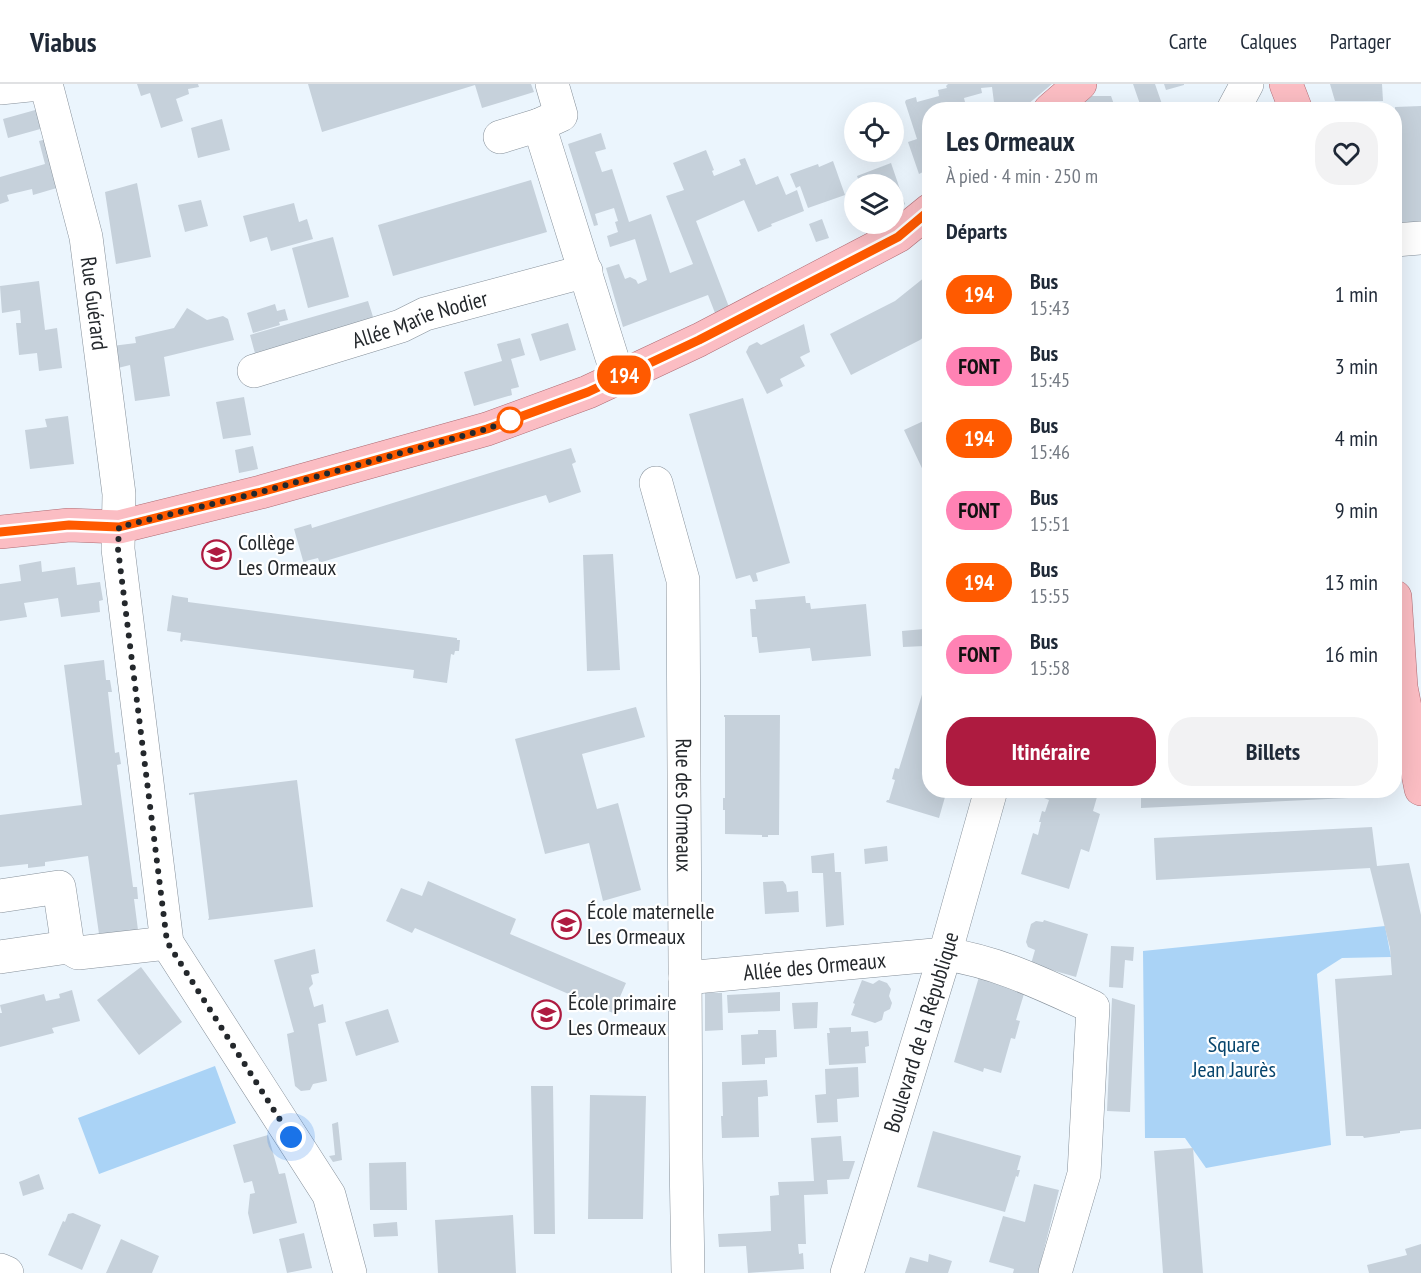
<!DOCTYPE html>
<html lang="fr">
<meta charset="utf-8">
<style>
body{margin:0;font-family:"PT Sans Narrow",sans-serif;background:#f2f2f3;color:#1f2937;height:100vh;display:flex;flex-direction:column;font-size:22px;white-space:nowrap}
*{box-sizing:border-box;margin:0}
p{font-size:20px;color:#747a83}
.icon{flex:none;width:33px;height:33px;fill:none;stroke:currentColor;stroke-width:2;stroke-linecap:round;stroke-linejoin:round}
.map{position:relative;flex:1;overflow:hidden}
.sheet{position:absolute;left:922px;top:18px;width:480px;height:696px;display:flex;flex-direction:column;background:#fff;border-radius:24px;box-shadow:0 6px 24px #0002}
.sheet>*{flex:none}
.badge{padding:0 12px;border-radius:20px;font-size:21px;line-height:39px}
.controls{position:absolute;left:844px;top:18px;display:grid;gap:12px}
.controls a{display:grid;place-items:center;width:60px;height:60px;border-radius:50%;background:#fff;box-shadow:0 6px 24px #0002;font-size:30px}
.you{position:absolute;width:30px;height:30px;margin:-15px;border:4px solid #fff;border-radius:50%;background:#1a73e8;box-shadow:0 0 0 9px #1a73e833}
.map>.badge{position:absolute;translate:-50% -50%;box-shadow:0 0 0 3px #fff}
h2{padding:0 24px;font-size:22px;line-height:54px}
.round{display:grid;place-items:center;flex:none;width:63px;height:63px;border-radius:24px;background:#f2f2f3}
.head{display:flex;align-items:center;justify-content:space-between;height:102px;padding:0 24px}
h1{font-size:28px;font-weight:700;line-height:45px}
.action{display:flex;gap:12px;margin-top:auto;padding:12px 24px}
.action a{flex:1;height:69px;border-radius:24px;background:#ae1b40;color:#fff;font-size:24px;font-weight:700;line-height:69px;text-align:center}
.action a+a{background:#f2f2f3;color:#1f2937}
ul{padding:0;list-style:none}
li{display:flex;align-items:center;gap:18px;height:72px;padding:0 24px}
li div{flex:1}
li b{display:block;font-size:22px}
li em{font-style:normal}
li .badge{min-width:66px;font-weight:700;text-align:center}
header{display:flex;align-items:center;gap:36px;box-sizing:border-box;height:84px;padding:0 30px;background:#fff;border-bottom:2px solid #e0e1e3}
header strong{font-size:28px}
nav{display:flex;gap:33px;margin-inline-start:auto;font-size:21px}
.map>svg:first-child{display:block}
.green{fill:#aad3f6}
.building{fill:#c6d1db}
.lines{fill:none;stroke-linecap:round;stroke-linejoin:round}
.minor-casing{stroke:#86909a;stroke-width:34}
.major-casing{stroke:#ae6c74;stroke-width:34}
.minor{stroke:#fff;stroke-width:33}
.major{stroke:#fbbdc3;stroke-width:33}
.line-casing{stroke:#fff;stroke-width:14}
.line{stroke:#ff5a00;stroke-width:9}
.walk{stroke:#24282c;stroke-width:6;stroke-dasharray:0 10.8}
.stop-dot{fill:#fff;stroke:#ff5a00;stroke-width:3}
.labels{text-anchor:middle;stroke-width:4.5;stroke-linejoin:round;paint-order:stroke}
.street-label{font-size:22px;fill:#24282c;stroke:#fff}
.poi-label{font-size:22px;fill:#24282c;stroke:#fff;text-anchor:start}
.park-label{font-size:22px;fill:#06446c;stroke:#fff}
</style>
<header>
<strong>Viabus</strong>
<nav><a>Carte</a><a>Calques</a><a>Partager</a></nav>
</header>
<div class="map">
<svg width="1421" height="1189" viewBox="0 0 1421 1189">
<rect width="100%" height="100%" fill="#ebf5fd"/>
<!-- green -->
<path class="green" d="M1385 842 1391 873 1342 874 1317 890 1331 1061 1206 1084 1185 1054H1145L1143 867Z
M215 982 236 1039 99 1090 78 1034Z"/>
<!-- building -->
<path class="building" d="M137 0H198L199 3 188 5 189 10 176 15 183 37 161 44 150 9 141 12Z
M308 0H531L534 8 482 24 475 1 322 48Z
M948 0H1052L1021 26H995L992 3 981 4 982 9 964 14 967 26H930V91L927 86 919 90 908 58 917 55 905 18 906 16 916 13 917 18 939 12 938 6 947 4 946 2Z
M1133 0H1155L1163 23 1155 26H1142Z
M1164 0H1184V1L1166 6Z
M1330 0H1382L1383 17H1335Z
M1092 12H1111L1116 26H1075Z
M1421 22V139L1395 140V23Z
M46 23 51 42 8 54 3 35Z
M222 35 230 66 198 74 191 44Z
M601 49 606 65 595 68 602 88 612 85 629 138 651 130 670 189 693 180 666 112 684 106 673 79 706 66 714 86 712 87 714 92 741 81 739 76 745 74 756 101 778 92 786 111 797 106 804 127 771 140 772 142 758 148 744 116 696 137 729 223 715 229 708 211 623 243 606 184 619 180 625 195 630 193 636 196 638 200 647 196 635 155 610 163 607 152 618 148 615 138 618 137 614 124 595 130 598 141 594 142 568 60Z
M54 53 67 101 33 111 32 105 7 111 9 117 0 120V93L45 80 39 57Z
M833 77 845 111 808 124 800 102 796 104 790 90 818 80 819 83Z
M891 79 905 120 894 129V100H860L857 92Z
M531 96 547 148 393 192 378 141Z
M137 99 151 173 116 180 105 108Z
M201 116 208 142 185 148 178 121Z
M294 119 299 138 307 135 313 155 271 167 267 153 250 158 243 132Z
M822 135 829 154 816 158 809 140Z
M333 153 349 213 308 224 292 164Z
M930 189V248L920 256 851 291 830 250 895 217Z
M39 197 45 246 57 244 62 284 39 287 37 269 19 271 16 239H21L20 226 2 229 0 202Z
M368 217 375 239 256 273 250 251Z
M275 220 277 227 285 225 288 236 279 238 280 241 253 249 247 229Z
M187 224 207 236 223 232 228 235 234 256 164 273 170 312 135 317 130 281 114 285 112 262 136 259 135 253 174 244Z
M568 239 576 266 540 277 531 250Z
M804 240 810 268 800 273 805 282 780 295 783 302 767 310 746 268 749 262 757 258 761 261Z
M520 254 525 271 511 275 519 303 511 305 512 311 474 322 464 288 502 277 497 260Z
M244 313 251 351 223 355 216 318Z
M743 314 790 479 756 489 758 497 753 498 750 491 736 495 689 330Z
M68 332 74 380 30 385 25 346 47 343 45 335Z
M930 334V405H928V397L904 346Z
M253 362 258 385 239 389 235 366Z
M571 364 576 378 572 380 581 408 549 419 546 411 322 478V485L318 474 306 477 307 479 304 480 294 445 311 440 312 444Z
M613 470 620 586 587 587 583 471Z
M41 477 42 488 75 483 77 501 100 498 103 516 99 517 100 528 61 533 58 514 24 519 27 533 0 537V500L21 497 19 481Z
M172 511 175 512 188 514V518L457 554V556H460L459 567H455L454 571 451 570 447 599 413 594 414 586 183 556 182 558 180 557 181 549 167 547Z
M805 512 806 519H810L811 525 866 520 871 572 812 577 810 564 759 569 757 553H752L750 525H756L755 516Z
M924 545 925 562 903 563 902 547Z
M104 576 106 596H110L112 608H108L115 669 119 668 121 680 117 681 133 803H137L138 815H134L138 846 99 850 88 772 45 778V782L28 784V780L0 783V731L82 721 64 581Z
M924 604 930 606V706H947L939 734 886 718 887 716H889L895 696 892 695 895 684 899 685Z
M636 623 645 653 582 670 597 725 618 719 641 806 603 817 589 759 545 770 515 655Z
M724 631H780L779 751H768V753H762V751L725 750V726H723V714H725V633H724Z
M297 696 313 823 208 836 209 834 194 710 189 711V709Z
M1046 706H1099L1093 727 1100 730 1089 768 1081 765 1069 805 1021 790 1033 749 1038 751 1041 738H1039L1042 727 1045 728 1049 716 1044 714Z
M1141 706H1348L1349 714 1141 724Z
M1372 743 1377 782 1409 779 1421 831V1045L1400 1047V1049L1364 1054 1363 1052H1346L1335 895 1392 891 1390 864 1370 784 1156 796 1154 754Z
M887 762 888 777 865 780 864 765Z
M834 769 835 788H841L844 841 826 843 823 789H812L811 772Z
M428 797 516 835 510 850 626 899 613 929 415 844 412 849 386 837 401 804 422 812Z
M783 797 786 801 787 808 798 807 799 828 765 830 763 798Z
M1044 836 1088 850 1076 893 1031 880 1035 866 1028 863 1026 858 1031 840 1036 837 1043 838Z
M1111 862 1134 863 1133 877 1125 876 1123 904 1109 903Z
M315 865 319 889 311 891 313 900 309 904 314 923 323 920 326 938 318 940 327 997 313 1000 310 1006 301 1007 295 1002 287 950 294 948 274 876Z
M141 883 182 938 139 971 97 916Z
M981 886 1027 900 1016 936 1020 937 1015 955 1011 954 1001 989 984 984 983 988 954 978Z
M862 896 873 900 879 896 887 899 891 905 889 912 892 919 890 925 884 928 882 936 875 939 851 931 855 920 853 919Z
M72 906 80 937 52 944 54 949 0 963V929H2L0 921 44 910 46 917 60 914 59 910Z
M780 908V927L728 929 727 911Z
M705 909H722L723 946 705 947Z
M1112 914 1135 921 1130 1028 1107 1027Z
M818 918 817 944 794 945 792 919Z
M388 925 399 958 356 972 345 938Z
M851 943V948L868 947 869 962 865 963 866 979 829 981 827 949H830L829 944Z
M758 946H776L777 973 765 974V980L742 981 741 951 758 950Z
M858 983 859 1013 837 1015 838 1038 817 1039 815 1011 826 1010 825 985Z
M767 996 768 1012 758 1013 759 1053 722 1054 721 1032H723L722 998Z
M531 1002H553L555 1150H534Z
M590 1011 646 1012 643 1135H588Z
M338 1038 342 1076 333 1078 329 1072 335 1071 332 1040Z
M933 1047 1021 1072 1017 1086H1020L1018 1093 1016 1092 1005 1128 917 1103Z
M268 1051 279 1090 285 1089 297 1139 253 1150 248 1129 250 1110 255 1109 252 1097 244 1099 233 1061Z
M841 1052 843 1077H855L849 1095 827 1096 828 1110 804 1111 806 1160H798L799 1170 803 1169 804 1185 748 1189 746 1162 719 1163 718 1150 771 1147 770 1112 779 1111 778 1098 814 1097 811 1054Z
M1193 1064 1203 1189H1163L1154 1067Z
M406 1078 407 1126H370L369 1079Z
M39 1090 44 1105 23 1112 19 1098Z
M1034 1100 1059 1106 1038 1189H1013L1014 1185 989 1178 1003 1132 1025 1138Z
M73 1129 101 1141 82 1186 48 1171 63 1137 65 1138 68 1130Z
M513 1131 516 1189H438L435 1136Z
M397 1138 398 1152 374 1153 373 1140Z
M304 1149 312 1184 287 1189 279 1155Z
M121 1155 159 1172 152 1189H106Z
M1421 1160V1189H1369L1367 1181 1407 1171 1405 1165Z
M929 1170 952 1177 948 1189H905L910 1173 928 1178Z"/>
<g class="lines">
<defs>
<g id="minor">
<path id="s1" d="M46 0 86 153 119 410 118 465 167 859 329 1111 350 1189"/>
<path d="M552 0 561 31 539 41 618 293"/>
<path d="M0 4 39 0"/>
<path d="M1233 26 1247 0"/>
<path d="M500 53 539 41"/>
<path d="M1395 156 1421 154"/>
<path id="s2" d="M254 287 401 242 425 230 586 187"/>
<path id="s3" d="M656 399 683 496 686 1074 688 1189"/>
<path d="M0 812 59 803 68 863"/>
<path d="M0 873 68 863 78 869 167 859"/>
<path id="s4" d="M685 894 945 870C999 878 1044 901 1093 923L1084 1090 1055 1189"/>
<path d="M0 1186 7 1189"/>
<path id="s5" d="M847 1189 945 870 991 706"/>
</g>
<path id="major" d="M1286 0 1296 26
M1050 26 1080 0
M0 448 69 441 119 443 261 408 487 345 588 308 699 256 898 152 930 126
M1395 513 1401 603 1421 705"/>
</defs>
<!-- minor casing -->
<use href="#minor" class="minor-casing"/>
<!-- major casing -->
<use href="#major" class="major-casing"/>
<!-- minor -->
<use href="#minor" class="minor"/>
<!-- major -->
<use href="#major" class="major"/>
</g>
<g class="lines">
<defs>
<path id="line" d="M0 448 69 441 119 443 261 408 487 345 588 308 699 256 898 153 930 126"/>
</defs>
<!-- line casing -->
<use href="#line" class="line-casing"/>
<!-- line -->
<use href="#line" class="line"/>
<!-- walk -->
<path class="walk" d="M291 1053 167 858 118 465 119 443 261 408 487 345 510 336"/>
</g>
<!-- icons -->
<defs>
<symbol id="school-ring" viewBox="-11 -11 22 22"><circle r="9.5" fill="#fff" stroke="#ae1b40" stroke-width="1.5"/><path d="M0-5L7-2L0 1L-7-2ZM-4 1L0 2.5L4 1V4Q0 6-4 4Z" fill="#ae1b40"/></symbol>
</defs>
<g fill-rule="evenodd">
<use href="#school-ring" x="200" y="454" width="33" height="33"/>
<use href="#school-ring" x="550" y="824" width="33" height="33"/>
<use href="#school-ring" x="530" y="914" width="33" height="33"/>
</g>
<!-- markers -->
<circle class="stop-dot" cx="510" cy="336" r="12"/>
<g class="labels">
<!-- street labels -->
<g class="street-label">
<text dy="8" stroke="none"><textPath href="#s1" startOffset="225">Rue Guérard</textPath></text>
<text dy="8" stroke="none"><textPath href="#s2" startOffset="174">Allée Marie Nodier</textPath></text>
<text dy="8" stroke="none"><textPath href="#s3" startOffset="326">Rue des Ormeaux</textPath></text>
<text dy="8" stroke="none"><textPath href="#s4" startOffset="130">Allée des Ormeaux</textPath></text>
<text dy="8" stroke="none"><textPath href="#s5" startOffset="252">Boulevard de la République</textPath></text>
</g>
<!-- poi labels -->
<g class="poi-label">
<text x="238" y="466">Collège<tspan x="238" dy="25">Les Ormeaux</tspan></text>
<text x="587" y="835">École maternelle<tspan x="587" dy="25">Les Ormeaux</tspan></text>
<text x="568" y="926">École primaire<tspan x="568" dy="25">Les Ormeaux</tspan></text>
</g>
<!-- park labels -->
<g class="park-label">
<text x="1234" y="968">Square<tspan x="1234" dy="25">Jean Jaurès</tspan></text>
</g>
</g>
</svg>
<div class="controls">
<a><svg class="icon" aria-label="locate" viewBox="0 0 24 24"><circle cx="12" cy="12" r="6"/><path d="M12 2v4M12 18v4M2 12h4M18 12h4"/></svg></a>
<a><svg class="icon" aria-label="layers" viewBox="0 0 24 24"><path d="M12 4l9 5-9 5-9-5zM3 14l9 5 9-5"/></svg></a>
</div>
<div class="you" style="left:291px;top:1053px"></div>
<b class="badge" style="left:624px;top:291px;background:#ff5a00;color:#fff">194</b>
<section class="sheet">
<div class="head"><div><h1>Les Ormeaux</h1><p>À pied · 4 min · 250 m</p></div><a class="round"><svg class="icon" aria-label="heart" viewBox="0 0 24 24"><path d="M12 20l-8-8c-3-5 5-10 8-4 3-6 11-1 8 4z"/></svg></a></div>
<h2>Départs</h2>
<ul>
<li><span class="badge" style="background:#ff5a00;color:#fff">194</span><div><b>Bus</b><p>15:43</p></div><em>1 min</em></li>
<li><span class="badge" style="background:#ff82b4;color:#111">FONT</span><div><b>Bus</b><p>15:45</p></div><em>3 min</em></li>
<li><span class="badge" style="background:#ff5a00;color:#fff">194</span><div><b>Bus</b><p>15:46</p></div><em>4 min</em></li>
<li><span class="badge" style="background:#ff82b4;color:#111">FONT</span><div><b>Bus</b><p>15:51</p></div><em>9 min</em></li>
<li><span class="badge" style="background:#ff5a00;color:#fff">194</span><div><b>Bus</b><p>15:55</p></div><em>13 min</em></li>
<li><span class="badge" style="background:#ff82b4;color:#111">FONT</span><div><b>Bus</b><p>15:58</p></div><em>16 min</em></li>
</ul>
<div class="action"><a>Itinéraire</a><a>Billets</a></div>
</section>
</div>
